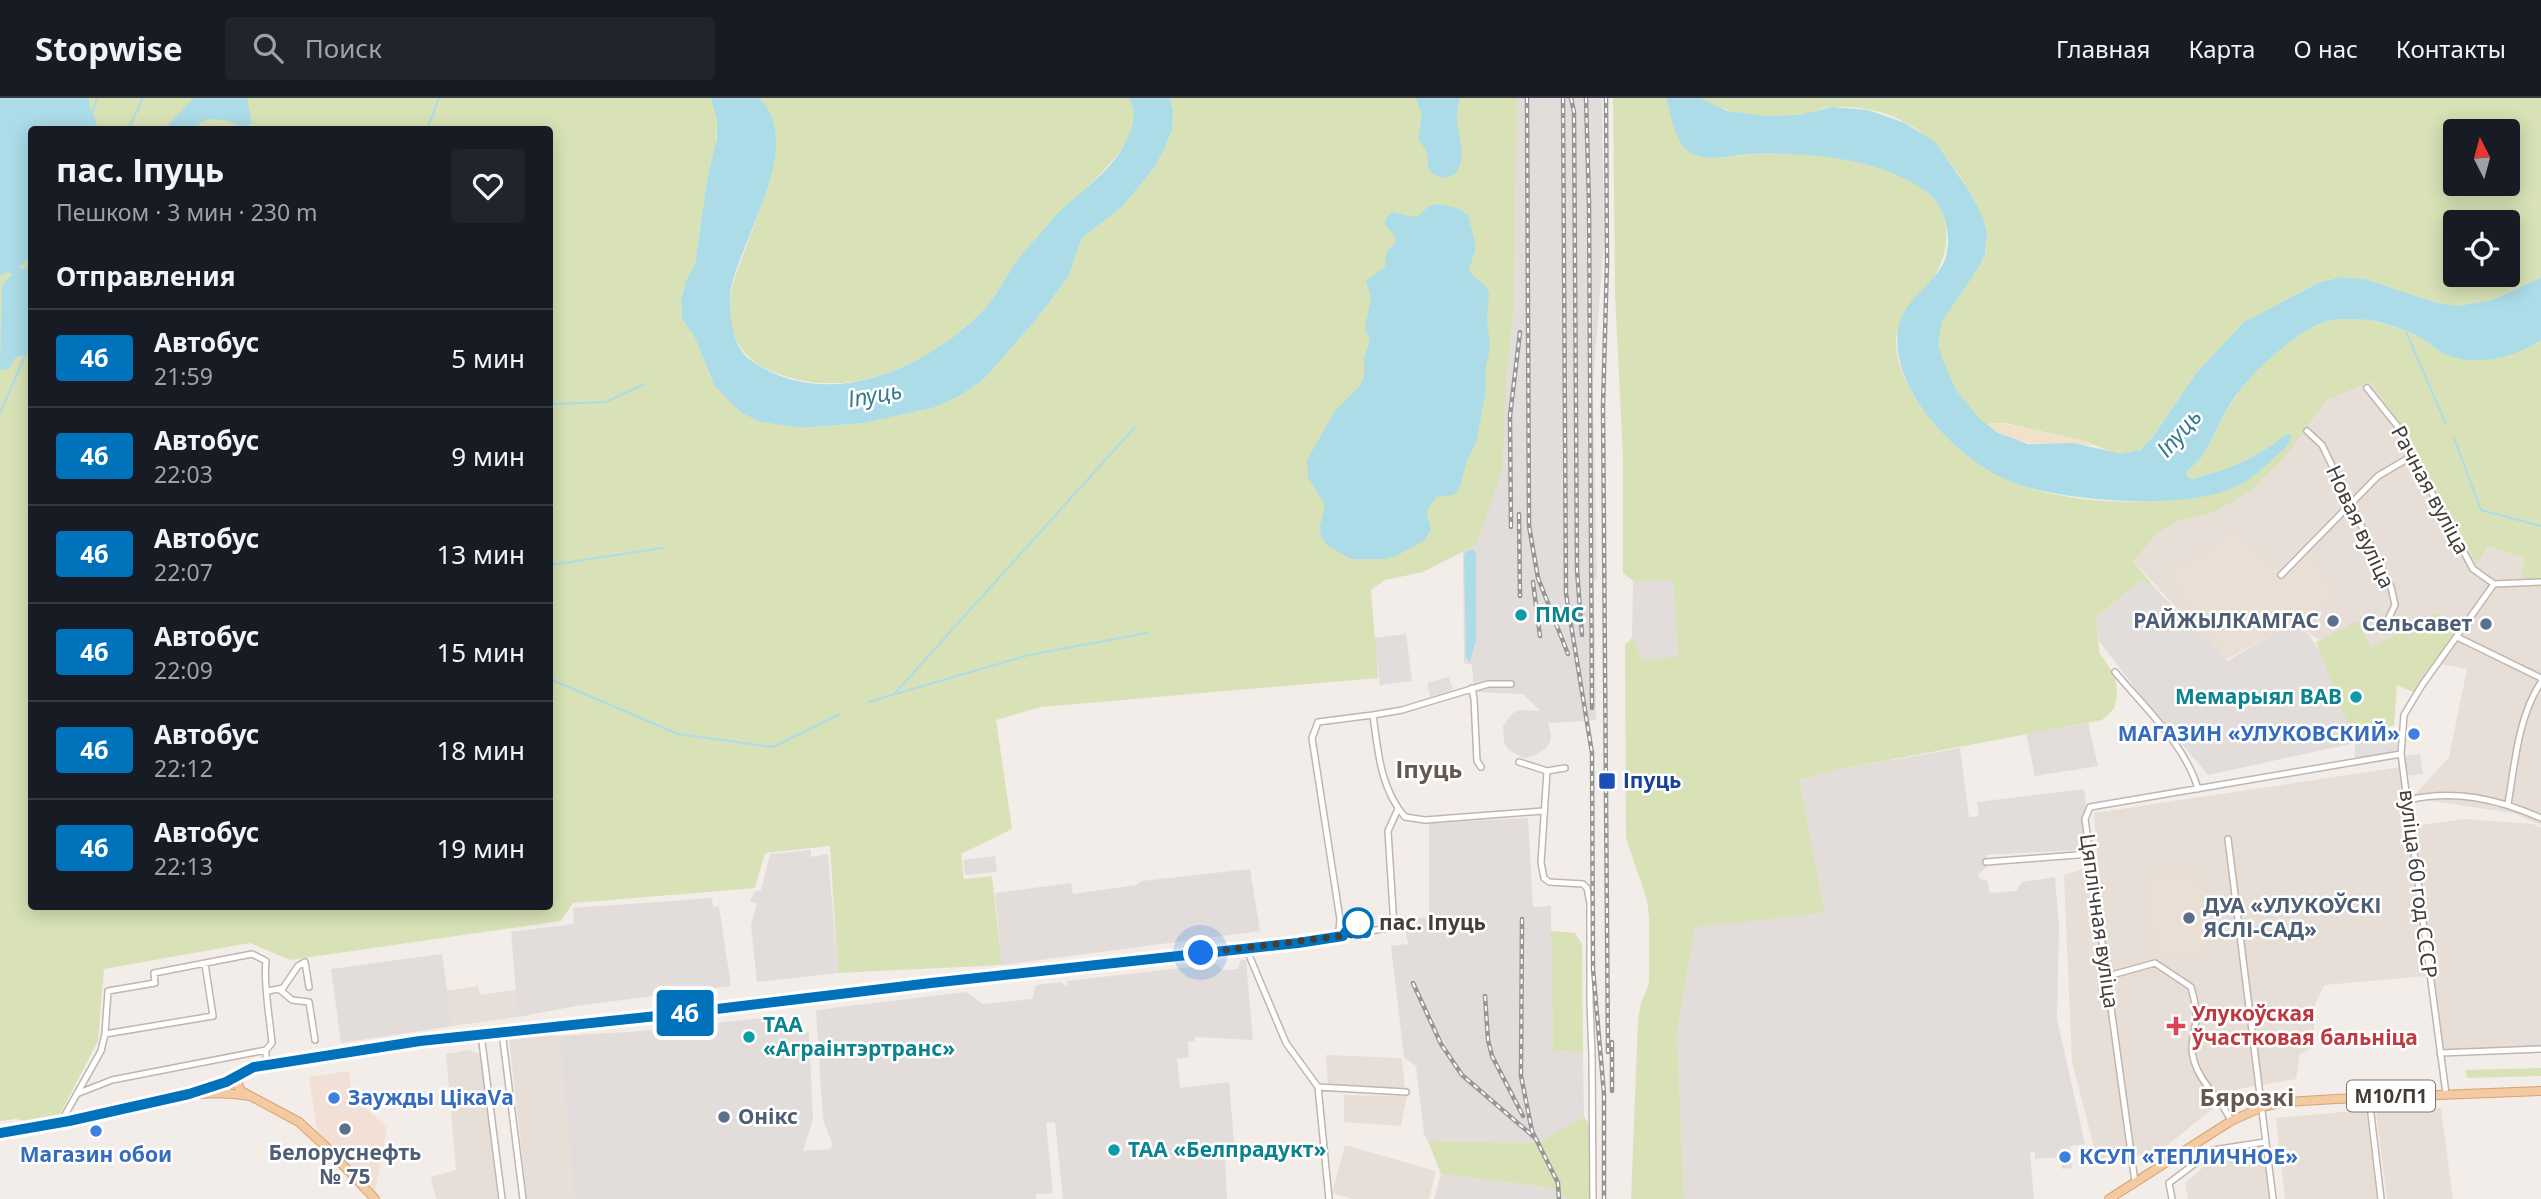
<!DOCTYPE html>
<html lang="ru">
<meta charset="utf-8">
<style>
body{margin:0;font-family:"Noto Sans",sans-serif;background:#20242c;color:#f1f3f6;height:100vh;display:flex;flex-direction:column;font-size:26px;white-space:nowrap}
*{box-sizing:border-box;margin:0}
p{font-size:23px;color:#9ea1a6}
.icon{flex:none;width:38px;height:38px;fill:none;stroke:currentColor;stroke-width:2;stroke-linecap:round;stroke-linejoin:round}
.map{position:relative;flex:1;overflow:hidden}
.side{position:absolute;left:28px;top:28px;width:525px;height:784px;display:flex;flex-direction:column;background:#171b24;border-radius:7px;box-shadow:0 4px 18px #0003}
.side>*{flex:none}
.badge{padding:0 14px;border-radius:5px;font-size:24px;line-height:46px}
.needle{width:46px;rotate:354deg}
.controls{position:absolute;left:2443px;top:21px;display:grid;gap:14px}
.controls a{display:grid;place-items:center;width:77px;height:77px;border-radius:7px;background:#171b24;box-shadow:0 4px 18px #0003;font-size:35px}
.you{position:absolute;width:35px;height:35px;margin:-18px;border:5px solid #fff;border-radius:50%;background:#1a73e8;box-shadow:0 0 0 10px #1a73e833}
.map>.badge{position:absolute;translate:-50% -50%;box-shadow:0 0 0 4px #fff}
h2{padding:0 28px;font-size:26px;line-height:63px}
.round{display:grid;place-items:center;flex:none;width:74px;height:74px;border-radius:7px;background:#20242c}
.summary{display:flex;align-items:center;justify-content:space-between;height:119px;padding:0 28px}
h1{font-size:33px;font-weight:700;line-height:52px}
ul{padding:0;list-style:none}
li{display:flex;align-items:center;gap:21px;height:98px;padding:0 28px;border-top:2px solid #363941}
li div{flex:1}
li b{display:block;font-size:26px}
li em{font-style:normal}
li .badge{min-width:77px;font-weight:700;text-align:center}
header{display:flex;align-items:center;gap:42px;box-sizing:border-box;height:98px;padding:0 35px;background:#171b24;border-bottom:2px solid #363941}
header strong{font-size:33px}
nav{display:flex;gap:38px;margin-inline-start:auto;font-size:24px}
.search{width:490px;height:63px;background:#20242c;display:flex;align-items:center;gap:18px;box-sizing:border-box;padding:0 24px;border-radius:7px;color:#9ea1a6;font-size:26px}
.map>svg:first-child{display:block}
.residential{fill:#e6ded7}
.commercial{fill:#f2e0d6}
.industrial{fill:#e2ddda}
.education{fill:#eadfd4}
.green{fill:#d8e2b6;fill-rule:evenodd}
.sand{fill:#f2e1c8}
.parking{fill:#e1dedd}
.water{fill:#abdce8}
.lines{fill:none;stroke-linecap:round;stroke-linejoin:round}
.stream{stroke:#abdce8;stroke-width:2}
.street-casing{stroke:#c0b6af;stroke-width:8}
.primary-casing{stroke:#d7a372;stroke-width:10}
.street{stroke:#fff;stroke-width:5}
.primary{stroke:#f3caa1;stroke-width:8}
.rail-casing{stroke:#969696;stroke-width:4.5}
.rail{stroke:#fff;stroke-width:2;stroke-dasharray:5;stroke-linecap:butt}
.line-casing{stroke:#fff;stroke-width:16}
.line{stroke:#0072bc;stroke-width:10}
.walk{stroke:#453d38;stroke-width:7;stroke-dasharray:0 12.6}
.culture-dot{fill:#0f9aa8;stroke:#fff;stroke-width:2.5}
.service-dot{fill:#5c6f8a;stroke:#fff;stroke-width:2.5}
.shop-dot{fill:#3f7fe0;stroke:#fff;stroke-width:2.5}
.transit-dot{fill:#1a4fb4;stroke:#fff;stroke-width:2.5}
.stop-dot{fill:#fff;stroke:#0072bc;stroke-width:3.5}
.health-dot{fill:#e0444e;stroke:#fff;stroke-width:2.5}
.labels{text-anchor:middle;stroke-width:5;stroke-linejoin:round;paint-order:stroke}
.shield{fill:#fff;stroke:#7d7774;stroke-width:2}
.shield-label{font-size:19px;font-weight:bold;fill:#453d38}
.street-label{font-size:21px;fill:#453d38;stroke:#fff}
.culture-label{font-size:21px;font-weight:bold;fill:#0d838f;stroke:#fff;text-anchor:start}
.service-label{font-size:21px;font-weight:bold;fill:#4e5e75;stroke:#fff;text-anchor:end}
.shop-label{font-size:21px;font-weight:bold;fill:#366cbe;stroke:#fff;text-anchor:start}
.transit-label{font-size:21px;font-weight:bold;fill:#164399;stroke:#fff;text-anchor:start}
.stop-label{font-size:21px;font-weight:bold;fill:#453d38;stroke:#fff;text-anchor:start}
.health-label{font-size:21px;font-weight:bold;fill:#be3a42;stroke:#fff;text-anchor:start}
.water-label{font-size:23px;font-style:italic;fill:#367c8f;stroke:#fff}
.quarter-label{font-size:24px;font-weight:bold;fill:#675950;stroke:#fff}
</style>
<header>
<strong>Stopwise</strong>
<div class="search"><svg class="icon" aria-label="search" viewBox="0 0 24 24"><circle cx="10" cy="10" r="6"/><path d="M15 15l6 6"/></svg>Поиск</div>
<nav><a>Главная</a><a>Карта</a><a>О нас</a><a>Контакты</a></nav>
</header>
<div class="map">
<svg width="2541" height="1101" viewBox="0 0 2541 1101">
<rect width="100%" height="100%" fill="#f2ede9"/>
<!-- residential -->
<path class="residential" d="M2371 284 2403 330 2477 465 2487 448 2525 461 2522 480H2541V727L2513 715 2412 700 2449 659 2467 571 2323 544 2292 525 2225 562 2133 463 2158 435 2176 424 2212 415 2286 358 2327 302Z
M2401 669 2427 878 2324 887 2315 907 2313 949 2300 956 2296 981 2237 991 2164 1050 2099 1068 2072 964 2064 777 2098 766 2094 715Z
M2464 721 2533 726 2541 730V948L2444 953 2415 728Z
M478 888 480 897 516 892 518 919 452 928 446 893Z
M545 935 559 938 574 1101H527L509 941Z
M469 952 480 956 498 1101H436L431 1079 456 1072 446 956Z
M1326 957 1402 960 1405 991H1328Z
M1344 997 1407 998 1401 1028 1344 1024Z
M2441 1010 2453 1101H2387L2376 1014Z
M2366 1012 2377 1101H2285L2276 1020Z
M2263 1046 2271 1101H2188L2185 1085 2217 1057Z
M1345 1047 1436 1073 1429 1101H1354L1332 1095Z"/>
<!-- commercial -->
<path class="commercial" d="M349 973 352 996 387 1030 375 1093 317 1033 309 979Z"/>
<!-- industrial -->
<path class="industrial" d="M1517 0H1602L1604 144 1593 285 1597 481 1594 483 1596 622 1551 625 1548 623 1551 636 1550 644 1545 651 1531 659 1523 660 1509 652 1504 645 1503 628 1513 615 1520 612 1540 613 1523 596 1474 594 1472 567 1464 565 1463 453 1476 447 1506 286 1514 209Z
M1673 482 1678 560 1643 561 1632 540 1633 483Z
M2141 482 2155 490 2227 563 2292 525 2309 537 2324 560 2355 645 2208 677 2138 594 2099 543 2097 519Z
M1406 536 1412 583 1380 587 1374 540Z
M2088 625 2098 668 2035 678 2026 636Z
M1960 650 1969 719 1979 718 1977 704 2084 691 2093 751 1986 757 1987 769 1978 776 1980 781 1987 782 1990 795 2016 793 2022 784 2055 779 2059 829 2057 921 2085 1046 2070 1048 2072 1070 2062 1071 2061 1059 2035 1061V1054H2030L2034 1101H1684L1677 933 1695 828 1825 815 1799 682 1836 672Z
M1528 720 1533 809 1551 808 1553 953 1583 954 1584 1018 1538 1045 1428 1043 1424 1036 1416 968 1404 960 1391 848 1408 846 1404 821 1429 819V725Z
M811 752V759L828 756 838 875 757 884 751 827 757 805 750 804 754 794 761 792 770 756Z
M995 758 997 774 965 777 963 762Z
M1250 771 1260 833 1002 867 995 795 1071 785 1073 796 1136 787 1142 783Z
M712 800 713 809 719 808 731 888 576 908 518 919 511 834 574 826 573 810Z
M442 856 452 928 341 945 331 871Z
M1241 862H1246L1253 942 1195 939V943L1188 944 1189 959 1177 961 1180 990 1229 984 1235 1056 1225 1058 1227 1101H1063L1055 1024 1046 1025 1053 1095 1036 1096V1101H574L559 938 629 934 764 920 769 926 788 924 789 936 809 934 813 1021 803 1053 829 1051 833 1048 823 1022 816 912 966 894 983 906 1032 901 1036 887 1061 884 1068 889 1067 883 1216 866 1222 872 1238 871Z
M1441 1076 1551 1090 1567 1101H1434Z"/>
<!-- education -->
<path class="education" d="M2233 431 2273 469 2307 447 2339 499 2225 562 2165 475 2210 451Z
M2194 774 2198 778 2208 855 2155 860 2147 779Z"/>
<!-- green -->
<path class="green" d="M0 0H711L717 23 716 48 707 83 695 166 682 194 681 215 694 238 711 281 736 310 743 316 761 324 800 330 864 325 936 309 961 297 985 280 1040 217 1068 179 1082 140 1122 109 1154 70 1164 52 1172 32 1173 13 1170 0H1517L1514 209 1506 286 1502 373 1476 447 1423 474 1385 482 1371 492 1378 580 1041 609 996 622 1012 731 961 756 964 781 992 778 1002 867 838 875 830 748 765 755 755 790 573 805 561 823 290 862 250 845 104 871 98 943 59 1018 30 1024 16 1021 0 1023ZM32 32H550V808H32Z
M759 0H1128C1159 38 1071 100 1049 125 1037 140 1022 155 1012 170 1003 184 997 198 985 210 930 268 843 309 765 270 733 254 726 223 732 189 745 140 802 41 759 0Z
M1613 0H1666C1672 20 1675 43 1694 55 1711 66 1737 56 1756 56 1814 55 1880 58 1928 95 1939 104 1945 118 1946 132 1949 167 1927 188 1909 216 1905 221 1899 228 1897 234 1891 259 1911 298 1927 316 1943 334 1960 354 1980 367 2029 400 2113 409 2170 401 2191 399 2212 394 2232 391L2239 387 2291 341V336L2285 337C2252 363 2231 370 2192 381L2186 379V375C2190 369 2196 365 2201 360 2213 342 2220 321 2232 304 2250 276 2281 247 2309 231 2341 212 2386 223 2417 238 2431 244 2439 256 2454 259 2483 266 2516 258 2541 242V480H2521L2525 461 2488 448 2477 466 2403 330 2371 284 2327 302 2286 358 2252 392 2212 415 2176 424 2158 435 2133 463 2155 490 2141 482 2097 519 2099 554 2115 578 2117 597 2114 611 2102 622 1836 672 1799 682 1825 815 1695 829 1677 933 1684 1101H1631L1638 922 1641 905 1649 885V820L1647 802 1626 740 1625 547 1632 540 1643 561 1678 559 1673 482 1633 483 1623 475V359L1615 197Z
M1700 0H2541V179L2493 202 2458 208 2434 204 2365 181 2342 179 2320 184 2244 224 2197 274 2147 346 2135 355 2116 356 2085 343 2004 325 1985 326C1960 301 1927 260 1942 223 1948 210 1958 199 1966 188 1974 177 1985 164 1986 151 1987 128 1976 104 1965 86 1933 35 1897 7 1834 9 1821 9 1810 16 1798 18 1765 22 1728 17 1700 0ZM2455 33H2508V86H2455ZM2455 124H2508V177H2455Z
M2438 514 2455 533 2413 594 2397 587 2394 628 2351 634 2316 544 2358 523 2371 550Z
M1551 833 1575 835 1582 846 1583 954 1553 953Z
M2541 970V978L2467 980 2465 972Z
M1584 1018 1589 1028V1101H1567L1551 1090 1441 1076 1428 1043 1538 1045Z"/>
<!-- sand -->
<path class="sand" d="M1999 325 2085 343 2093 348C2051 342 2022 354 1985 326Z"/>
<!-- parking -->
<path class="parking" d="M1449 579 1453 592 1430 599 1427 585Z
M2397 638V654L2355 662V645Z
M2420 656 2423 676 2404 678 2402 658Z"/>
<!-- water -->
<path class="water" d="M0 0H89C88 12 97 19 97 31L32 32 31 159 19 170 21 171 31 168V249L27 256 15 260 9 271 0 272 2 190 5 183 13 176 8 174 0 177Z
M194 0H247L252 25 243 30 228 23 215 21 205 22 192 31H164Z
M711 0H759C806 45 742 138 731 190 729 204 730 218 733 232 736 244 741 256 752 263 828 316 929 270 985 210 997 197 1003 184 1012 170 1022 154 1037 140 1049 125 1071 98 1106 80 1123 49 1131 34 1140 15 1128 0H1170L1173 13 1172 32 1164 52 1154 70 1122 109 1082 140 1068 179 1040 217 985 280 961 297 936 309 864 325 800 330 761 324 743 316 736 310 714 287 694 238 682 221 681 201 686 183 695 166 707 83 717 40V23Z
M1416 0H1460C1458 7 1456 15 1457 23 1459 36 1470 76 1447 79 1439 81 1432 76 1428 70L1427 54 1418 40 1422 17Z
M1666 0H1700L1727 13 1767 18 1800 17 1832 9 1868 12 1905 25 1935 44 1968 91 1982 117 1987 136 1985 156 1980 168 1942 223 1938 244 1942 260 1956 292 1980 321 1998 335 2028 346 2073 345 2122 356 2140 352 2151 341 2197 274 2244 224 2320 184 2342 179 2365 181 2434 204 2458 208 2493 202 2541 179V242C2516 259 2479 268 2449 258 2438 254 2432 246 2422 241 2393 223 2340 212 2309 231 2281 248 2250 276 2232 303 2220 321 2213 342 2201 360 2196 366 2190 369 2186 375L2187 379 2192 381C2231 370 2252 363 2285 337L2291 336V341L2286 349C2269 364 2252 383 2231 391 2179 412 2059 404 2007 382 1961 362 1904 305 1898 253 1892 207 1921 201 1942 168 1954 147 1947 110 1928 95 1881 59 1808 54 1750 56 1731 57 1706 66 1688 53 1674 42 1671 16 1666 0Z
M1438 106 1457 110 1468 117 1476 149 1469 172 1474 179 1485 187 1489 195 1487 220 1490 250 1485 274 1486 292 1476 345 1467 362 1459 392 1453 397 1437 399C1424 415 1426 413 1431 431L1425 442 1396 458 1384 461H1351L1327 447 1321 439 1320 428 1325 407 1308 379 1307 362 1335 313 1360 288 1364 279V260L1370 243 1365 230 1371 200 1366 183 1385 169 1386 154 1396 144 1395 138 1385 127 1386 120 1393 114C1431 126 1413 111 1438 106Z
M1472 451 1476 455V542L1470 564 1466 560 1464 459 1465 454Z"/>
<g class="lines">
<!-- stream -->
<path class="stream" d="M92 16 97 0
M128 32 143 0
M427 32 439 0
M2406 234 2446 326
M550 303 557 306 606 304 644 286
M0 315 26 256
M2454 340 2481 412 2541 428
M550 467 663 450
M550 581 678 636 773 649 840 616
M896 594 1135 329
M868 604 1029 557 1147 535"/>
<defs>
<path id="street" d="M2367 290 2399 330 2412 358 2473 471 2494 486 2541 484
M2307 333 2322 347 2391 489 2395 507 2384 530
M2281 477 2378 378 2412 358
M2457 539 2541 580
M2115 574C2144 609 2185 646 2198 691
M1472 590 1474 601 1477 663 1481 669
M1373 617 1402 612 1488 586H1511
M1519 664 1547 673 1541 765 1544 780 1549 784 1583 786 1587 790 1590 805V904L1592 958 1593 1101
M1547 673 1565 670
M2408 702C2454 691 2498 701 2541 720
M2508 706C2515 665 2518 619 2541 584
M2228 741 2273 1101
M1986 764 2090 756
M1335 840 1339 832 1340 821 1312 640 1318 624 1373 617C1378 653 1380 690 1405 719L1425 722 1543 713
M1246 850 1286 945 1318 989 1329 1101
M2108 878 2155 865 2191 889C2194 900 2197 910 2196 921 2195 936 2189 947 2194 963 2201 987 2222 1001 2231 1023
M279 891 292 902 309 904 315 942
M268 893 283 890 298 868 305 864 309 889
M502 934 523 1101
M105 936 213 918 205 866
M481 936 502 1101
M2440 955 2541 951
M1318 989 1406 994
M225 994 239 977 255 969 420 943 676 916 931 885 1298 845 1394 829 1388 733 1398 711
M79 995 112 982 266 952
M2446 996 2401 656 2404 617 2422 587 2494 486
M2369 999 2381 1101
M61 1024 101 953 105 936 108 893 155 885 154 875 252 856 266 863C263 884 270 922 272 945L266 952V967
M2135 1084 2085 721 2090 709 2401 656
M2172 1101 2169 1085 2213 1052 2265 1044"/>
<path id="primary" d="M239 977 238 987 241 993 299 1024 325 1048 375 1101
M203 992 239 977
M0 1035C27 1030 54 1026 80 1020 136 1007 192 988 250 998
M2109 1101 2231 1023 2262 1009 2284 1004 2336 1001 2541 993"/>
</defs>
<!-- street casing -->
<use href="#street" class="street-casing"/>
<!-- primary casing -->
<use href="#primary" class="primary-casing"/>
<!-- street -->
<use href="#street" class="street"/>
<!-- primary -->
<use href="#primary" class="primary"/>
<defs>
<path id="rail" d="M1527 0 1529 428 1538 480 1568 556
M1563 0 1566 496 1592 655 1593 871 1604 996V1101
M1571 0 1574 14 1577 472 1582 537
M1586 0 1589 105 1592 610
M1606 0 1607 164 1603 308 1608 954
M1519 416 1520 498
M1511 429 1510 318 1520 234
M1533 484 1540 538
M1522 821 1521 978 1532 1033 1558 1085 1559 1101
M1413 885 1441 946 1462 977 1534 1039
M1485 898 1488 942 1492 958 1523 1018
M1612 944V993"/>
</defs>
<!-- rail casing -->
<use href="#rail" class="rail-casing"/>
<!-- rail -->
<use href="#rail" class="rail"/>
</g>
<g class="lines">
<defs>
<path id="line" d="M0 1035 69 1023 189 996 226 984 254 969 420 943 676 916 931 885 1298 845 1343 838 1351 826H1362L1365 829 1366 835"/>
</defs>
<!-- line casing -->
<use href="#line" class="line-casing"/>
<!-- line -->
<use href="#line" class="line"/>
<!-- walk -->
<path class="walk" d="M1201 855 1366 835 1358 825"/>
</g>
<!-- markers -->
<g class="culture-dot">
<circle cx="1521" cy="517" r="7"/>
<circle cx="2356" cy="599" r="7"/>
<circle cx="749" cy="939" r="7"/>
<circle cx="1114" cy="1052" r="7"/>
</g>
<g class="service-dot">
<circle cx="2333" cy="523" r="7"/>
<circle cx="2486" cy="526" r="7"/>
<circle cx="2189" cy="820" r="7"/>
<circle cx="724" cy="1019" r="7"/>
<circle cx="345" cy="1031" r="7"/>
</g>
<g class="shop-dot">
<circle cx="2414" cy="636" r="7"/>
<circle cx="334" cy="1000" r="7"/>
<circle cx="96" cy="1033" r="7"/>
<circle cx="2065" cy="1059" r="7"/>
</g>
<rect class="transit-dot" x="1598" y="674" width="18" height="18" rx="3.5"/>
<circle class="stop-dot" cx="1358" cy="825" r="14"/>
<path class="health-dot" d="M2172.5 917.5h7v7h7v7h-7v7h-7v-7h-7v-7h7z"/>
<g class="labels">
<!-- shield labels -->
<rect class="shield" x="2347" y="982.5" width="88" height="31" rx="5"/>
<g class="shield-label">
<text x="2391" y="1005">М10/П1</text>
</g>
<!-- street labels -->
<g class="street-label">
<text transform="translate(2430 392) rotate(62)" y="7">Рачная вуліца</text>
<text transform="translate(2360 429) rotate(65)" y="7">Новая вуліца</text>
<text transform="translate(2418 786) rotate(83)" y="7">вуліца 60 год СССР</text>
<text transform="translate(2099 823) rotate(82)" y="7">Цяплічная вуліца</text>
</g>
<!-- culture labels -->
<g class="culture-label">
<text x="1535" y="524">ПМС</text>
<text x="2342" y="606" text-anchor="end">Мемарыял ВАВ</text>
<text x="763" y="934">ТАА<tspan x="763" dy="24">«Аграінтэртранс»</tspan></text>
<text x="1128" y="1059">ТАА «Белпрадукт»</text>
</g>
<!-- service labels -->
<g class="service-label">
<text x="2319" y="530">РАЙЖЫЛКАМГАС</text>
<text x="2472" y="533">Сельсавет</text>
<text x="2203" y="815" text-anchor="start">ДУА «УЛУКОЎСКІ<tspan x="2203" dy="24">ЯСЛІ-САД»</tspan></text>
<text x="738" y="1026" text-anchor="start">Онікс</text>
<text x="345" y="1062" text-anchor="middle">Белоруснефть<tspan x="345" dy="24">№ 75</tspan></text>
</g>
<!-- shop labels -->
<g class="shop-label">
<text x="2400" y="643" text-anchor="end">МАГАЗИН «УЛУКОВСКИЙ»</text>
<text x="348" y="1007">Заужды ЦікаVа</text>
<text x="96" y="1064" text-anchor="middle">Магазин обои</text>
<text x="2079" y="1066">КСУП «ТЕПЛИЧНОЕ»</text>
</g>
<!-- transit labels -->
<g class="transit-label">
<text x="1623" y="690">Іпуць</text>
</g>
<!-- stop labels -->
<g class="stop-label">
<text x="1379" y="832">пас. Іпуць</text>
</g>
<!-- health labels -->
<g class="health-label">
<text x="2192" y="923">Улукоўская<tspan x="2192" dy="24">ўчастковая бальніца</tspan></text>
</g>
<!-- water labels -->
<g class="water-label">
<text transform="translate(875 297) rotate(-10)" y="8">Іпуць</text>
<text transform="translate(2179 335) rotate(-49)" y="8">Іпуць</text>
</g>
<!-- quarter labels -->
<g class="quarter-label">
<text x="1429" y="680">Іпуць</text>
<text x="2247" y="1008">Бярозкі</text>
</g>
</g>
</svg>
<div class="controls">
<a><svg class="needle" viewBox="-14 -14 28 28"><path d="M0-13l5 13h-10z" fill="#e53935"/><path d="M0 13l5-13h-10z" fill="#9ea1a6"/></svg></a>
<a><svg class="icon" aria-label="locate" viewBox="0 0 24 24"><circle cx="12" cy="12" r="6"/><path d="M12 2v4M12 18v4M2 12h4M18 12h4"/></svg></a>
</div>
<div class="you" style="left:1201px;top:855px"></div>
<b class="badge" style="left:685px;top:915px;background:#0072bc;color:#fff">4б</b>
<section class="side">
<div class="summary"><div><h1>пас. Іпуць</h1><p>Пешком · 3 мин · 230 m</p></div><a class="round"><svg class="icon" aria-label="heart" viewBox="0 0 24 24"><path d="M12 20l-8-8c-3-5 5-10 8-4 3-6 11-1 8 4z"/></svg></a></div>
<h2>Отправления</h2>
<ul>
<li><span class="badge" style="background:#0072bc;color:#fff">4б</span><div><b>Автобус</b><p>21:59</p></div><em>5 мин</em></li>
<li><span class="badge" style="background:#0072bc;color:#fff">4б</span><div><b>Автобус</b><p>22:03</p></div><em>9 мин</em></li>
<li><span class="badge" style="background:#0072bc;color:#fff">4б</span><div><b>Автобус</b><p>22:07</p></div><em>13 мин</em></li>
<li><span class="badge" style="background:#0072bc;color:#fff">4б</span><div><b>Автобус</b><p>22:09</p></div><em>15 мин</em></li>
<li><span class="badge" style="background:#0072bc;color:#fff">4б</span><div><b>Автобус</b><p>22:12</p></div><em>18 мин</em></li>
<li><span class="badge" style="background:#0072bc;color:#fff">4б</span><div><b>Автобус</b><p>22:13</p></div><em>19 мин</em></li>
</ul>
</section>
</div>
